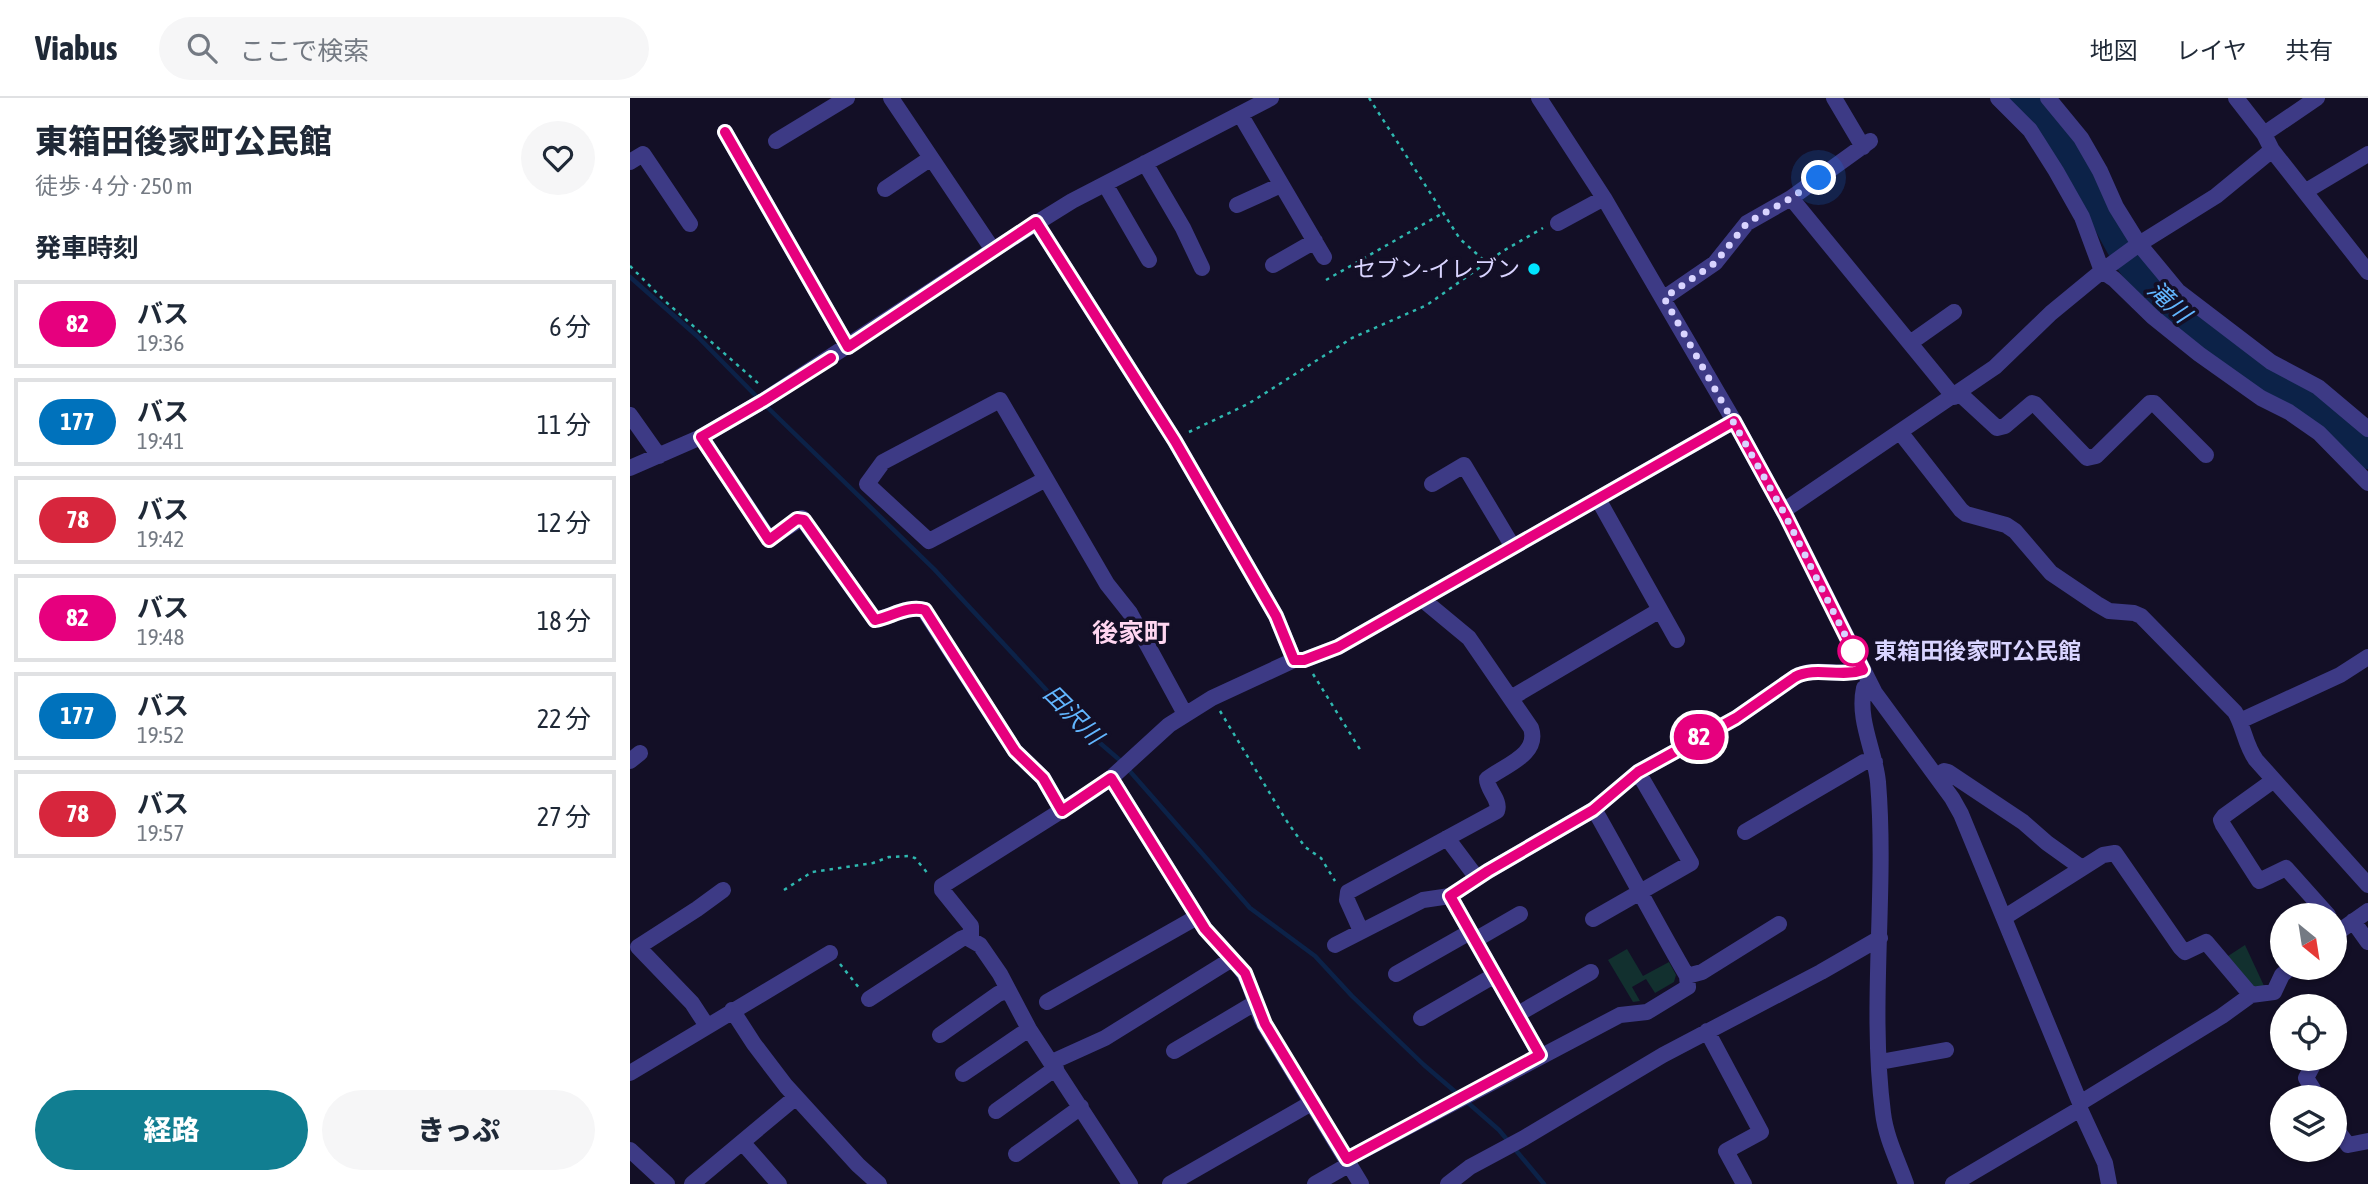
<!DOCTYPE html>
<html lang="ja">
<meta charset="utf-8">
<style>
body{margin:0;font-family:"Asap Condensed","Noto Sans JP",sans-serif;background:#f6f6f7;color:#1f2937;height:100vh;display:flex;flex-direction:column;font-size:26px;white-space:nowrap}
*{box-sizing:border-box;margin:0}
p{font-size:23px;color:#747a83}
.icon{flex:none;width:38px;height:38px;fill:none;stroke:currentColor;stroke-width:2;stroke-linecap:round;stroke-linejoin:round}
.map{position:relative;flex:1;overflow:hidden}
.details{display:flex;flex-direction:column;background:#fff;width:630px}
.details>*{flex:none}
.badge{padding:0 14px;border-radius:23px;font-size:24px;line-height:46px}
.needle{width:46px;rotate:150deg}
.buttons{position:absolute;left:1640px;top:805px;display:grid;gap:14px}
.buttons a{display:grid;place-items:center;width:77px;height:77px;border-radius:50%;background:#fff;box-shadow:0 2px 5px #0004;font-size:35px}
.you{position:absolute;width:35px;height:35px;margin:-18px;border:5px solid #fff;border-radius:50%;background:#1a73e8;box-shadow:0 0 0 10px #1a73e833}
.map>.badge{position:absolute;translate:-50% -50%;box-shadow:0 0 0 4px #fff}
h2{padding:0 35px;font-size:26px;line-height:63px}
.round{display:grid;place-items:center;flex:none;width:74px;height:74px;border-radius:37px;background:#f6f6f7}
.head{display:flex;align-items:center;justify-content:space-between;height:119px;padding:0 35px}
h1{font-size:33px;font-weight:800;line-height:52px}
.action{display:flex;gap:14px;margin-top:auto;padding:14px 35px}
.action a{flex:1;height:80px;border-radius:42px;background:#117e91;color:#fff;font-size:28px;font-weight:800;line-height:80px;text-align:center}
.action a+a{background:#f6f6f7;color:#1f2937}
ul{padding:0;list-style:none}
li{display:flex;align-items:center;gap:21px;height:88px;margin:0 14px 10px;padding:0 21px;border:4px solid #e0e1e3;border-radius:0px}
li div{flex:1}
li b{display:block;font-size:26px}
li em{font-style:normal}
li .badge{min-width:77px;font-weight:700;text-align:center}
header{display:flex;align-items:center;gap:42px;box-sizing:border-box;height:98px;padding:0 35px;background:#fff;border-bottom:2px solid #e0e1e3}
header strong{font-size:33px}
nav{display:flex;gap:38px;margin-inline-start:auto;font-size:24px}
.search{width:490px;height:63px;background:#f6f6f7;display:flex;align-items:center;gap:18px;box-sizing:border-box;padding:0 24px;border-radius:38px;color:#747a83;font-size:26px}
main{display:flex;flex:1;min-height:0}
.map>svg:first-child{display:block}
.green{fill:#12302f}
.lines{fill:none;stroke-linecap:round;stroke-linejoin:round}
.stream{stroke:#0c2248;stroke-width:4.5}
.river{stroke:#0c2248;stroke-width:28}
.path{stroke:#2fb8b0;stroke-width:2.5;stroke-dasharray:3.5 5;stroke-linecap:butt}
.minor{stroke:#3d3a85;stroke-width:16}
.line-casing{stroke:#fff;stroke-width:16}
.line{stroke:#e6007e;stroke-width:10}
.walk{stroke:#d9d4ff;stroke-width:7;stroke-dasharray:0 12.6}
.poi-dot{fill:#00e5ff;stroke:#130f26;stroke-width:2.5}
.stop-dot{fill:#fff;stroke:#e6007e;stroke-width:3.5}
.labels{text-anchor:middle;stroke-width:7;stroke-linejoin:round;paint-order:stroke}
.poi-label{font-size:23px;fill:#d9d4ff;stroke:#130f26;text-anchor:end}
.stop-label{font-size:23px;font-weight:bold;fill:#d9d4ff;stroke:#130f26;text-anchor:start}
.water-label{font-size:24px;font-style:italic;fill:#62b6ff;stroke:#130f26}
.quarter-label{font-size:26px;font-weight:bold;fill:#ffd6f0;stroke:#130f26}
</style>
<header>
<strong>Viabus</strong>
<div class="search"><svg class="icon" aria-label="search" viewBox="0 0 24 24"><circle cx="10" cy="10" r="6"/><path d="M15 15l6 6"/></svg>ここで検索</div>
<nav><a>地図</a><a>レイヤ</a><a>共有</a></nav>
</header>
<main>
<section class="details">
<div class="head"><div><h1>東箱田後家町公民館</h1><p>徒歩 · 4 分 · 250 m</p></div><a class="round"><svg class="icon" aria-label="heart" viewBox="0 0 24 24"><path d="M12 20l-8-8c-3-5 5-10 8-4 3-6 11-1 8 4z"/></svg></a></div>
<h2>発車時刻</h2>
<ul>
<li><span class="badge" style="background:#e6007e;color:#fff">82</span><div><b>バス</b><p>19:36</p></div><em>6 分</em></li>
<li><span class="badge" style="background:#0072bc;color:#fff">177</span><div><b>バス</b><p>19:41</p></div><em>11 分</em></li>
<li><span class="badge" style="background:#d7263d;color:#fff">78</span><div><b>バス</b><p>19:42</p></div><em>12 分</em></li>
<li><span class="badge" style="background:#e6007e;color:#fff">82</span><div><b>バス</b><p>19:48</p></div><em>18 分</em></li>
<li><span class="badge" style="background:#0072bc;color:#fff">177</span><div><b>バス</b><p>19:52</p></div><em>22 分</em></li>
<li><span class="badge" style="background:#d7263d;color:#fff">78</span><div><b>バス</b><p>19:57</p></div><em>27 分</em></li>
</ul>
<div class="action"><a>経路</a><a>きっぷ</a></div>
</section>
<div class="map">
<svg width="1738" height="1086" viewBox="0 0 1738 1086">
<rect width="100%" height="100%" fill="#130f26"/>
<!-- green -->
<path class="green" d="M1615 847 1635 890 1622 893 1595 860Z
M997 851 1013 878 1039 864 1046 877 1044 884 1025 895 1016 881 1002 889 1010 903 1003 904 978 862Z"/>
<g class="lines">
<!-- stream -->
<path class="stream" d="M0 179 67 238 128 300
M134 306 304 471 449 627 492 664
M497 670 620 810 685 858 722 898 794 967 829 997
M836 1003 869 1032 914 1086"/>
<!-- river -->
<path class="river" d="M1393 0C1426 30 1448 70 1469 109 1483 136 1495 162 1516 185 1554 224 1600 257 1645 287 1654 292 1664 296 1673 302 1698 317 1718 336 1738 357"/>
<!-- path -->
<path class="path" d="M739 0 830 141 856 164
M0 168 36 204 129 286
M696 182 813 115
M559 334 618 306 722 240 797 207 873 153 913 130
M683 576 731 653
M590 613 656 722 675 749 691 760 705 783
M154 792 182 774 243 765 259 759 278 758 285 760 299 777
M210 866 230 891"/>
<!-- minor -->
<path class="minor" d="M261 0 363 152
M909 0 974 100 1104 323 1156 418 1245 595 1322 700 1331 716 1450 1005V1011L1475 1065 1479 1086
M1204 0 1233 49
M1368 0 1400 32 1426 73 1452 119 1472 173 1484 181 1523 219 1569 256 1631 300 1659 314 1689 335 1738 385
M1418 0 1451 40 1470 73 1486 109 1509 146 1548 193 1641 264 1688 289 1738 331
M1606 0 1634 36 1642 52 1738 174
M610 16 694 159
M95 34 218 249
M1634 36 1687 0
M146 43 217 0
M0 64 13 56 60 126
M515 65 553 130 572 170
M475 86 519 162
M255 91 301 60
M1676 93 1738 56
M1161 100 1324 299
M607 107 651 87
M406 124 545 343 646 518 664 562
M928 125 974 100
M643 167 685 143
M1034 200 1085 165 1117 125 1161 100 1240 43
M1280 245 1324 214
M1329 295 1367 330 1375 328 1402 305 1405 306 1457 360 1466 358 1520 305H1524L1576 357
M0 317 29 358
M1270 334 1331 412 1336 416 1376 427 1385 433 1421 475 1467 506 1479 513 1504 515 1511 518 1605 614C1614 629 1615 647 1626 662L1738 787
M71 339 139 441 172 420 245 522C261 519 278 507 294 512L385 653 413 680 432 713
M0 370 71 339 133 303 363 152 442 103 641 0
M416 381 299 443 237 386 253 364 370 302 477 486 500 515 555 616
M802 386 834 367 883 449
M968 401 1047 542
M1153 413 1365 269 1421 215 1472 173 1509 146 1586 98 1642 52
M1240 587 1234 590C1227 622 1245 653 1248 684 1257 794 1239 906 1253 1015 1256 1040 1268 1063 1276 1086
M881 600 1030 512
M1610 623 1710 577 1738 559
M0 663 10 655
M1307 678 1314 673 1318 674 1393 724 1417 745 1452 770
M481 680 575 831 602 861
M1644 682 1594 718 1591 722 1593 727 1629 783 1656 770 1698 817
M1115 734 1234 664H1245
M817 740 847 780
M820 798 910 957
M1375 819 1473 757 1485 755 1550 849 1555 854 1576 844 1621 897
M963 821 1061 765 1008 674
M1723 823 1738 844
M731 833 717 802 718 794 867 713C871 702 857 692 857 681 873 668 910 657 901 630L839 540 798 506 794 499
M1704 837 1738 813
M341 840V828L312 792V788L461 694 481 680 539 627 582 600 664 562H674L708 549 1104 323
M845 842 890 816
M705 847 793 802 820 798 858 773 963 712 1008 674 1106 620 1165 579C1185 568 1211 579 1232 572
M766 876 840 834
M1057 878 1072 874 1149 826
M239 901 331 841 336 839 350 847 370 876 399 931 500 1086
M417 904 567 819
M102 912 124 946 156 988 228 1067 249 1086
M888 916 961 874
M791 920 865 877
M77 928 62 905 8 849 67 811 93 792
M1077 933 1131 1034 1096 1053 1114 1086
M310 937 368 896 378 892
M544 953 625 905
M1683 961V967L1676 980 1688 999
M422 964 475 940 602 861C624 882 621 901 634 926L731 1086
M1250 964 1316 952
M0 975 200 855
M333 976 399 931
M1450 1005 1592 918 1621 897 1644 894 1652 877 1660 870
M366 1013 426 970
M1704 1028 1718 1047 1738 1043
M112 1044 149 1086
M0 1052 37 1086
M386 1056 451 1009
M717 1061 990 917 1017 914 1058 889 1057 878C1025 823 996 767 964 711
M62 1086 166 999
M540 1086 683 1004
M685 1086 720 1066
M818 1086 840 1069 894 1040 1033 957 1191 874 1250 840
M1323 1086 1450 1011"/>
</g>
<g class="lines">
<defs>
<path id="line" d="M95 34 218 249 406 124 545 343 646 518 664 562H674L708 549 1104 323 1156 418 1233 572C1211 580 1185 568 1165 579L1106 620 1008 674 963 712 858 773 820 798 910 957 717 1061 635 926 615 875 575 831 481 680 432 713 413 680 385 653 295 512C278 507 261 519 245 522L174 422 167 421 139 442 71 339 133 303 201 260"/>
</defs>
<!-- line casing -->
<use href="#line" class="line-casing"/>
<!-- line -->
<use href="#line" class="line"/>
<!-- walk -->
<path class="walk" d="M1189 80 1161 100 1117 125 1085 165 1034 200 1153 413 1223 553"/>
</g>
<!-- markers -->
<circle class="poi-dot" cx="904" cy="171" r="7"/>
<circle class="stop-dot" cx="1223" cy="553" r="14"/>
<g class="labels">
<!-- poi labels -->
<g class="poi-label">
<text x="890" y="179">セブン-イレブン</text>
</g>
<!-- stop labels -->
<g class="stop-label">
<text x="1244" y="561">東箱田後家町公民館</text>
</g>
<!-- water labels -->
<g class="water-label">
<text transform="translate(1539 204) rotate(43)" y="8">滝川</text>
<text transform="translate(443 617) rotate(45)" y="8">田沢川</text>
</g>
<!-- quarter labels -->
<g class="quarter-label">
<text x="501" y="544">後家町</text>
</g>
</g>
</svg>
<div class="buttons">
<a><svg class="needle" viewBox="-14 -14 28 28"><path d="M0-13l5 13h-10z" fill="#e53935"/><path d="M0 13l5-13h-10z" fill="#747a83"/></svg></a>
<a><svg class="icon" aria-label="locate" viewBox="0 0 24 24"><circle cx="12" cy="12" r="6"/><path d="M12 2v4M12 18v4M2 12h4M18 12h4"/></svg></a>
<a><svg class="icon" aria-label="layers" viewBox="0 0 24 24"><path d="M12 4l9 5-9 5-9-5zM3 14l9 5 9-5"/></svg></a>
</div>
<div class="you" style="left:1189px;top:80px"></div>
<b class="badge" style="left:1069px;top:639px;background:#e6007e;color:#fff">82</b>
</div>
</main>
